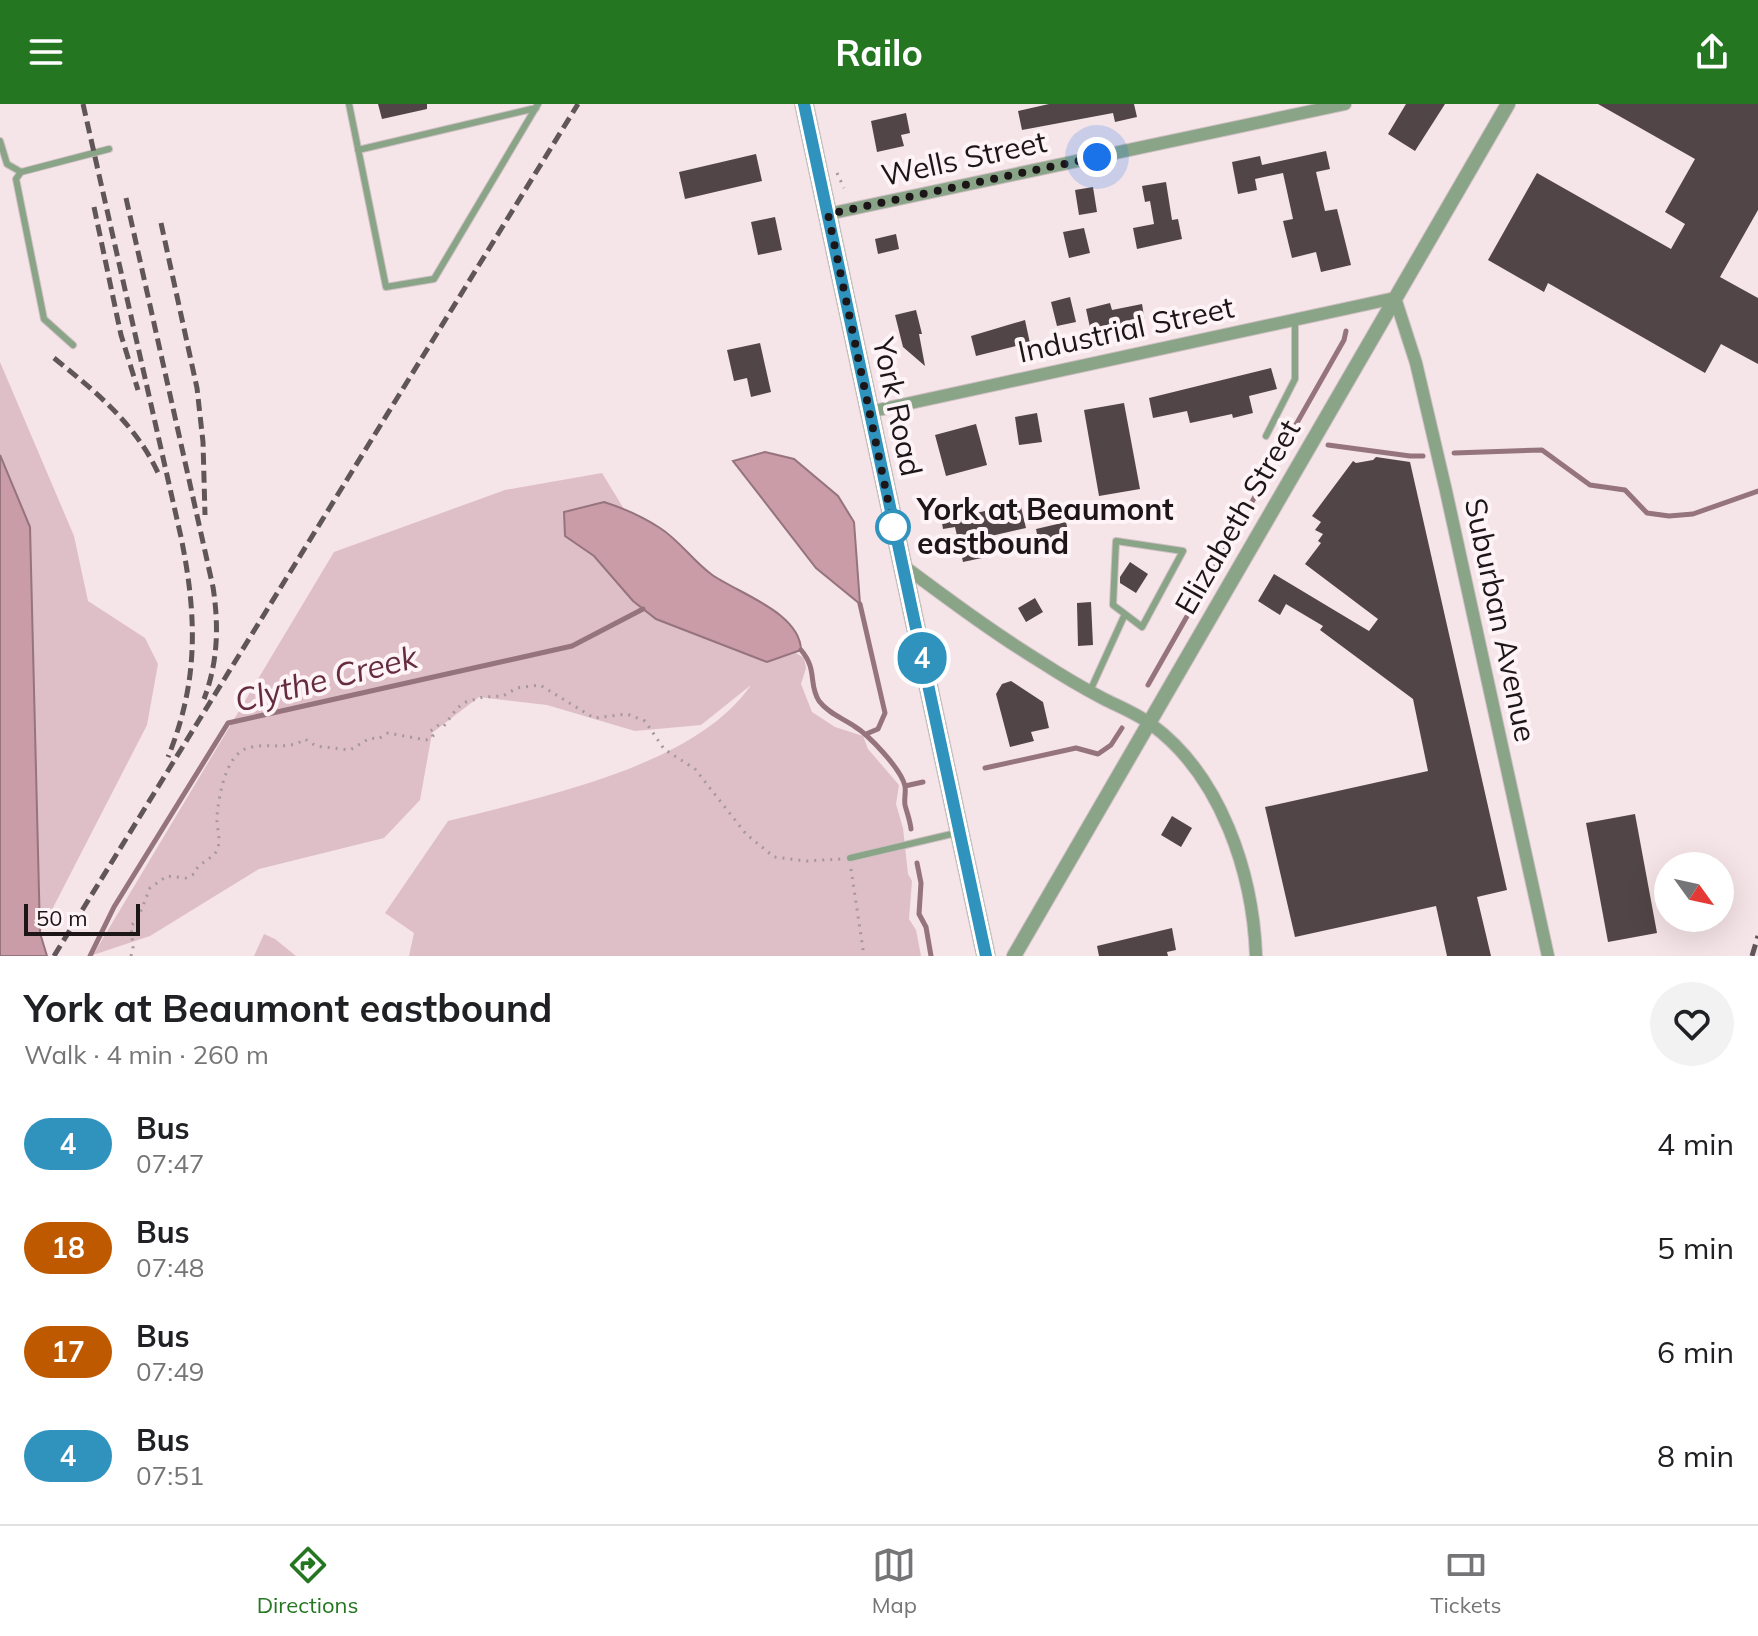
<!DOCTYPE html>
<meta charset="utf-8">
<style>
body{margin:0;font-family:Mulish,sans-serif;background:#f2f2f2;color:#202124;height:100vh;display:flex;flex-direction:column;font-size:30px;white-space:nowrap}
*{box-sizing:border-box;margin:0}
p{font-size:26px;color:#757577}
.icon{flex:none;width:44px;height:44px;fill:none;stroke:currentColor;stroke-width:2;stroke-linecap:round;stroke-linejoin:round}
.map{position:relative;height:852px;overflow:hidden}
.panel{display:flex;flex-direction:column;background:#fff;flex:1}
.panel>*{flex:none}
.badge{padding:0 16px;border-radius:26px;font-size:28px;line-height:52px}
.needle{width:52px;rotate:123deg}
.tools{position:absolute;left:1654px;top:748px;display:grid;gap:16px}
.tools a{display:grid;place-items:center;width:80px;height:80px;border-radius:50%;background:#fff;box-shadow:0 8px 32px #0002;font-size:40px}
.scale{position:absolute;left:24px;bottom:20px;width:116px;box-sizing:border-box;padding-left:8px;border:4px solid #1c1618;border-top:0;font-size:22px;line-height:28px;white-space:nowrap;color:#1c1618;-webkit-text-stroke:6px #fef3f6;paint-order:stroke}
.you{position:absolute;width:40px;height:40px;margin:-20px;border:6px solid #fff;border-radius:50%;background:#1a73e8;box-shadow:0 0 0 12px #1a73e833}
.map>.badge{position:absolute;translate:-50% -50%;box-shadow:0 0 0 4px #fff}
.round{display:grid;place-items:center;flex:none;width:84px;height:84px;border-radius:42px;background:#f2f2f2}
.summary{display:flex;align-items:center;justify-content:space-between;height:136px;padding:0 24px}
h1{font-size:38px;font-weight:700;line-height:60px}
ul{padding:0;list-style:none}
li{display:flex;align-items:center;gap:24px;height:104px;padding:0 24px}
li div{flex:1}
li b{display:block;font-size:30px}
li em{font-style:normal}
li .badge{min-width:88px;font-weight:700;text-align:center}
header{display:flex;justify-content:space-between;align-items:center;height:104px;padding:0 24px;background:#247621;color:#fff;font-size:36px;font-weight:700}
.menu{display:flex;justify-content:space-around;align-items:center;height:112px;border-top:2px solid #e0e0e0;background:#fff;font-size:22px;color:#757577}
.menu a{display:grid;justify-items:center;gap:4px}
.menu .active{color:#247621}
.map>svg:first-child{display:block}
.green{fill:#dfbfc7}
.water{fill:#c99ca8;stroke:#95747d;stroke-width:2}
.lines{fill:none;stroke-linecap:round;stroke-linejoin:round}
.stream{stroke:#95747d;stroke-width:5}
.building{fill:#524548}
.service-casing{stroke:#cebfc3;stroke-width:8}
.minor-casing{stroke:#cebfc3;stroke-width:14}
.tertiary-casing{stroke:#cebfc3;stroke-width:16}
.primary-casing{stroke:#cebfc3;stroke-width:20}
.path{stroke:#a5989c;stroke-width:3;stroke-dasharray:2 6;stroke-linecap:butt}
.service{stroke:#89a486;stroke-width:6}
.minor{stroke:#89a486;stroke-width:12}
.tertiary{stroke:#89a486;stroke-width:14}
.primary{stroke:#386934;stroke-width:18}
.rail{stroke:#605659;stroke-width:5;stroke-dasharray:12 6;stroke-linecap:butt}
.line-casing{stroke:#fff;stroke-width:18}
.line{stroke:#2f93be;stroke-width:12}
.walk{stroke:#1c1618;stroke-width:8;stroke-dasharray:0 14.4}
.stop-dot{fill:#fff;stroke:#2f93be;stroke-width:4}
.labels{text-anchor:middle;stroke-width:8;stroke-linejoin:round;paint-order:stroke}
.street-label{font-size:30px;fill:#1c1618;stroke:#fef3f6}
.stop-label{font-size:30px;font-weight:bold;fill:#1c1618;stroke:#fef3f6;text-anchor:start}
.water-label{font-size:32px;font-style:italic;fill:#652c3f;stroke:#fef3f6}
</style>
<header><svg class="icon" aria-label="menu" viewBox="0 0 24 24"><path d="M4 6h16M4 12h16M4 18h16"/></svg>Railo<svg class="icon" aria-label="share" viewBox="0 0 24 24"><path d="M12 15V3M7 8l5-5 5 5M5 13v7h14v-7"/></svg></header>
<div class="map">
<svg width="1758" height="852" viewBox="0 0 1758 852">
<rect width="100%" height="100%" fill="#f5e4e8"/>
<!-- green -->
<path class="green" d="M0 258 74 432 88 497 145 534 158 560 147 621 40 829 30 423 0 351Z
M602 369 624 405 604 398 565 432 594 452 633 497 766 558 796 549 804 554 806 564 801 580 812 608 835 623 863 632 868 645 899 681 896 700 903 724 908 770 912 777 909 815 916 826 921 852H409L414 829 385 809 448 717C540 693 695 663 751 581L701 621 635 627 547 601 479 593 432 629 420 696 384 734 259 765 150 832 93 851 334 448 505 386Z
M264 830 275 835 296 852H254Z"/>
<!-- water -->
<path class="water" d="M765 348 794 355 838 392 854 418 860 500 816 464 733 357Z
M0 351 30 423 40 829 47 852H0Z
M604 398C623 404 643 413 660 424 679 436 693 457 711 470 737 489 800 508 801 546L767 558 656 515 633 497 594 452 565 432 564 408Z"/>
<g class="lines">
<!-- stream -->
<path class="stream" d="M1328 341 1410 352H1423
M1454 349 1542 346 1590 381 1625 386 1647 409 1669 412 1693 410 1758 387
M860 500 885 609 878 625 866 630
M801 546C818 566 808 580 819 597 828 609 842 614 854 622 869 631 901 665 905 682 906 688 904 695 905 701 907 709 910 716 911 725
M1148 581 1344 236 1346 227
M985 664 1076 644 1098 650 1111 641 1122 624
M905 682 923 678
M917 759 921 779 919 810 926 823 931 852
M90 852 114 803 228 619 572 542 643 505"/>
</g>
<!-- building -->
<path class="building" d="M378 0H427V5L382 15Z
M1049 0H1134L1137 13 1115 18 1113 9 1022 26 1018 7Z
M1406 0H1445L1415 47 1388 30Z
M1598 0H1758V106L1720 173 1758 194V260L1721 240 1705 269 1548 179 1544 188 1488 156 1537 69 1671 145 1685 120 1665 108 1695 55Z
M906 9 910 29 901 31 904 42 877 48 871 17Z
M1326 47 1330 65 1316 68 1325 107 1337 105 1351 161 1321 168 1316 148 1292 154 1283 117 1293 115 1283 69 1255 75 1257 86 1238 90 1232 58 1260 52 1262 61Z
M756 50 762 77 685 95 679 68Z
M1166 78 1172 116 1178 115 1182 135 1137 145 1133 124 1154 120 1150 97 1145 98 1142 82Z
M1093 83 1097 108 1079 111 1075 86Z
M775 113 782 146 758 151 751 118Z
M1084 124 1090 149 1069 154 1063 128Z
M896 130 899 145 878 150 875 135Z
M1070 193 1076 218 1057 222 1051 198Z
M1110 199 1112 206 1142 200 1145 218 1091 228 1086 205Z
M916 206 922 230H919L925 262 903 243 895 211Z
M1025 216 1031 244 1017 247 1016 242 976 252 971 232Z
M760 239 771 288 751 293 747 274 734 277 727 246Z
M1271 264 1277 285 1249 292 1253 309 1233 314 1232 310 1190 319 1187 307 1153 314 1149 294Z
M1124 299 1140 385 1099 392 1084 306Z
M1037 309 1042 338 1019 341 1015 313Z
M976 320 987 361 946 372 935 331Z
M1376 353 1410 358 1507 786 1477 793 1491 852H1447L1436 802 1295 833 1265 703 1428 667 1413 595 1320 526 1323 522 1286 500 1280 511 1258 497 1274 470 1369 527 1378 515 1305 460 1321 439 1318 437 1323 430 1315 426 1321 418 1312 412 1353 357 1356 359 1373 356Z
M1020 399 1026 424 991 432 996 451 963 458 955 423 943 425 940 407 961 403 963 412Z
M1066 418 1071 441 1041 448 1036 425Z
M1130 458 1148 470 1136 489 1120 479V473Z
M1035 494 1043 508 1026 518 1018 504Z
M1091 498 1093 541 1078 542 1077 499Z
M1011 577 1043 598 1049 624 1031 628 1034 637 1010 643 996 590 1002 580Z
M1635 710 1657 829 1608 838 1586 719Z
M1172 712 1192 724 1181 743 1161 731Z
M1172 824 1176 846 1167 848 1168 852H1099L1097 842Z"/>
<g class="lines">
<defs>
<path id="service" d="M349 0 386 183 434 175 538 0
M0 37 7 60 21 68 109 45
M358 46 536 4
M21 68 16 75 44 215 73 241
M1266 332 1295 275V217
M1090 587 1125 510 1142 523 1183 447 1116 437 1113 501 1125 510
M850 754 956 729"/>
<path id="minor" d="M828 110 1345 0
M869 308 1395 194 1416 259 1446 387 1548 852
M901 460C947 494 992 528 1041 558 1061 571 1083 584 1104 595 1120 603 1138 610 1152 621 1221 672 1253 769 1256 852"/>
<path id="tertiary" d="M1014 852 1508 0"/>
<path id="primary" d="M804 0 986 852"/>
</defs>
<!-- service casing -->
<use href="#service" class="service-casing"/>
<!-- minor casing -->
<use href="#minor" class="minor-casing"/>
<!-- tertiary casing -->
<use href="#tertiary" class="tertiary-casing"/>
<!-- primary casing -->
<use href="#primary" class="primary-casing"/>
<!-- path -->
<path class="path" d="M837 69 844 84
M895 339 896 323
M851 765 864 852
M131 852 133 844 131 822 138 814 150 784 167 772 186 774 194 770C198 757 215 756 218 743 221 733 216 722 217 712 219 692 225 654 245 645 265 637 287 648 305 635L316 642 350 646 370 634 378 635 388 629 426 636 433 632 429 628 440 620 444 622 457 604 466 598 483 593 503 592 517 584 540 581 594 614 627 610 645 617 664 645 695 665 746 730 774 753 807 757 841 755"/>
<!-- service -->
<use href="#service" class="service"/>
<!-- minor -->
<use href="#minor" class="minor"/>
<!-- tertiary -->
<use href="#tertiary" class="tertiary"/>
<!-- primary -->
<use href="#primary" class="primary"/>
<!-- rail -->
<path class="rail" d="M83 0 181 433C197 512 199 577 168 653
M126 94 213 483C219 522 218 558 204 595
M94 103 121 231 138 286
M161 119 197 284 203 338 205 411
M54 254C97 289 136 320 159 371
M54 852 578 0
M1752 852 1758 832"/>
</g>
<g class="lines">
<defs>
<path id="line" d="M804 0 986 852"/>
</defs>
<!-- line casing -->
<use href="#line" class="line-casing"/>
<!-- line -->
<use href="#line" class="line"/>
<!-- walk -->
<path class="walk" d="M893 423 895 430 828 110 1097 53"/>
</g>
<!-- markers -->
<circle class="stop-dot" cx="893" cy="423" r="16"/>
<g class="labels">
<!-- street labels -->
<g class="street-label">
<text transform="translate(964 55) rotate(-12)" y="10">Wells Street</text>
<text transform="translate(1126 226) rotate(-12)" y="10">Industrial Street</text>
<text transform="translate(897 303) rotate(78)" y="10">York Road</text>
<text transform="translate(1238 413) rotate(-60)" y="10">Elizabeth Street</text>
<text transform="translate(1500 516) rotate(78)" y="10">Suburban Avenue</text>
</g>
<!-- stop labels -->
<g class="stop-label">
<text x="917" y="416">York at Beaumont<tspan x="917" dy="34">eastbound</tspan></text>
</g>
<!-- water labels -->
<g class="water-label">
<text transform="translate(326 575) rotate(-14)" y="11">Clythe Creek</text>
</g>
</g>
</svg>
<div class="tools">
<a><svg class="needle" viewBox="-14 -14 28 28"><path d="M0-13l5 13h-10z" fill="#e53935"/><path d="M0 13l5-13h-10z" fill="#757577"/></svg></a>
</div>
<div class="scale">50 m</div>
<div class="you" style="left:1097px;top:53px"></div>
<b class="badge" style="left:922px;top:554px;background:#2f93be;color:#fff">4</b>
</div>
<section class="panel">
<div class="summary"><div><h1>York at Beaumont eastbound</h1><p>Walk · 4 min · 260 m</p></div><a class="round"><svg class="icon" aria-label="heart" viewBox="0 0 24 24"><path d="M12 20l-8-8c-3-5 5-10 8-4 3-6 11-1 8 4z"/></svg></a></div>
<ul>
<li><span class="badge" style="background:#2f93be;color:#fff">4</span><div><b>Bus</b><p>07:47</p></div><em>4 min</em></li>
<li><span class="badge" style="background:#bf5900;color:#fff">18</span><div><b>Bus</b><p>07:48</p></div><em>5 min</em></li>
<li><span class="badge" style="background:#bf5900;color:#fff">17</span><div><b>Bus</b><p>07:49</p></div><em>6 min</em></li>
<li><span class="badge" style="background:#2f93be;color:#fff">4</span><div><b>Bus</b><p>07:51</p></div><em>8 min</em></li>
</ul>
</section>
<nav class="menu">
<a class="active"><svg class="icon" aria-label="directions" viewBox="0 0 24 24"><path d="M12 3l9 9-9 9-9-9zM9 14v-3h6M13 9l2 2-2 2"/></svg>Directions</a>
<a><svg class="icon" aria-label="map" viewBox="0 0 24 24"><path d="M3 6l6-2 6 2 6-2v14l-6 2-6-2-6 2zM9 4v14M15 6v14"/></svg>Map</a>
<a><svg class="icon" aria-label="tickets" viewBox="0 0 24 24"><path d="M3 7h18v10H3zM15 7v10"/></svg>Tickets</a>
</nav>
